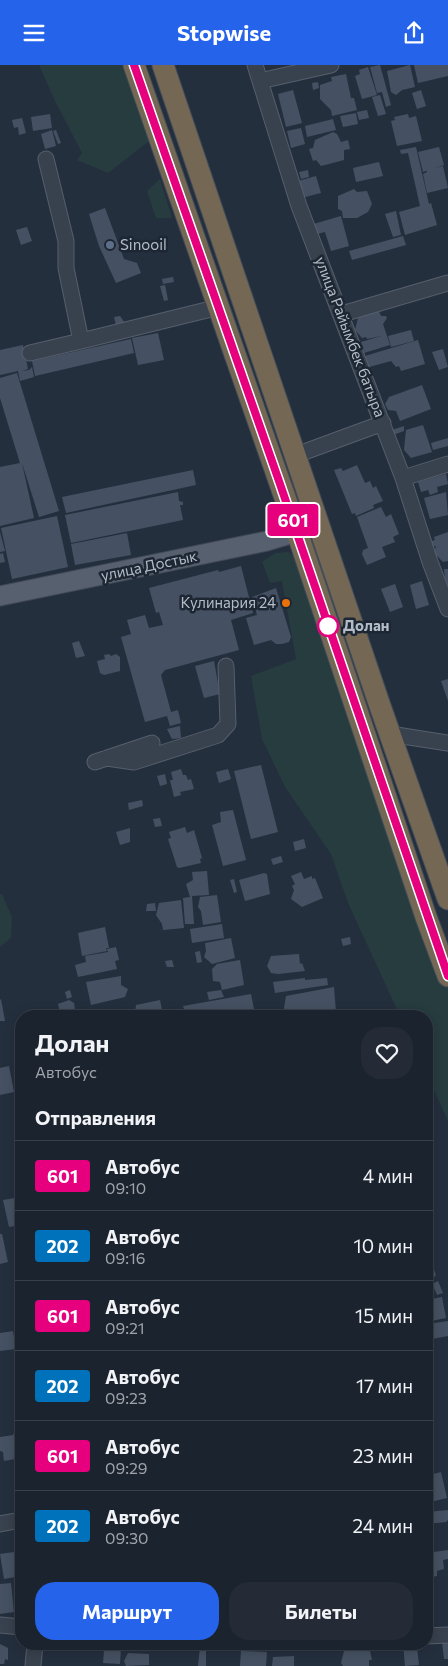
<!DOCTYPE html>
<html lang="ru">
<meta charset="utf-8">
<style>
body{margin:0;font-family:Commissioner,sans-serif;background:#242b36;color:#f1f3f6;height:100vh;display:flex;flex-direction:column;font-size:19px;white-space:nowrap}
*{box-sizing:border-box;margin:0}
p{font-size:16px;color:#a0a4aa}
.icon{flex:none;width:28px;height:28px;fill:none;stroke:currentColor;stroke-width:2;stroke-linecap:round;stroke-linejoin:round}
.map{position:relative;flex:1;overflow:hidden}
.side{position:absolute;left:15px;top:945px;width:418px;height:640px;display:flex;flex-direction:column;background:#1b232e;border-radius:20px;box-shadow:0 2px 12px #0003,0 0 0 1px #39404a}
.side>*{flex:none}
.badge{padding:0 10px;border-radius:4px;font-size:18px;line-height:32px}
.map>.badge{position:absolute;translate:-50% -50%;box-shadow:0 0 0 2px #fff}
h2{padding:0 20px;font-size:19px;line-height:45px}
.round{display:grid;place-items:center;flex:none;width:52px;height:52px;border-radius:20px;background:#242b36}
.overview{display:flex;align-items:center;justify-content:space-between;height:85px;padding:0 20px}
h1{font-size:24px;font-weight:700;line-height:38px}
.action{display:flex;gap:10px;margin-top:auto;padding:10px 20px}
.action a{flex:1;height:58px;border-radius:20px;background:#2563eb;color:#fff;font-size:20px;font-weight:700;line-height:58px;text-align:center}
.action a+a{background:#242b36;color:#f1f3f6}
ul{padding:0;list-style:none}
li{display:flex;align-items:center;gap:15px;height:70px;padding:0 20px;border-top:1px solid #39404a}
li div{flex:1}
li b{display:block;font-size:19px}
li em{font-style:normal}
li .badge{min-width:55px;font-weight:700;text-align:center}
header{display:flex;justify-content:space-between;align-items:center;height:65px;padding:0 20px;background:#2563eb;color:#fff;font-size:22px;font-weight:700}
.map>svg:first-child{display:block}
.green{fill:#263c3f}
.building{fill:#455162}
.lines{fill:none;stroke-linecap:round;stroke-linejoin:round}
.minor-casing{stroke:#565f6c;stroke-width:17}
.major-casing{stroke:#414a57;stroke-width:21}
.highway-casing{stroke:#434c59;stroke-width:23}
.minor{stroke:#38414e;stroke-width:15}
.major{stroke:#56606e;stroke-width:19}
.highway{stroke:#746855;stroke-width:21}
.line-casing{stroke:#fff;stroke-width:11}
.line{stroke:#e6007e;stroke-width:8}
.service-dot{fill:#5c6f8a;stroke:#1d2633;stroke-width:2}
.food-dot{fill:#e8710a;stroke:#1d2633;stroke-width:2}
.stop-dot{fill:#fff;stroke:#e6007e;stroke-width:2.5}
.labels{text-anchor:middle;stroke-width:5;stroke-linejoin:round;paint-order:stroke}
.poi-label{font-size:15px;fill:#b4bcc9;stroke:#1d2633;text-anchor:start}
.street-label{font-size:15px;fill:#b4bcc9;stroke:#1d2633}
.stop-label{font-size:15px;font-weight:bold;fill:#b4bcc9;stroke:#1d2633;text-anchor:start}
</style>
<header><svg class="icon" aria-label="menu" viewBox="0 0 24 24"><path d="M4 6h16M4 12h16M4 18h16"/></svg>Stopwise<svg class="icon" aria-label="share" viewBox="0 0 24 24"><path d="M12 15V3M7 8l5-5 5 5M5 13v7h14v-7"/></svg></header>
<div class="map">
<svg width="448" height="1601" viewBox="0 0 448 1601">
<rect width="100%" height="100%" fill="#242f3e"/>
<!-- green -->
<path class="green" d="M39 0H125L153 73 108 108 77 95 82 88 55 36Z
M160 114 172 153H156L147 126Z
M289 487 306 504 448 923V1056L426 1008V951H400L348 838 331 789 285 722 262 674 251 611 296 594 282 516 270 518 262 497 275 488Z
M0 829H2L12 852 11 873 0 882Z"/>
<!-- building -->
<path class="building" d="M380 0 391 40 386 42 382 27 377 28 370 2Z
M410 0 415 22 402 25 396 30 391 27 387 6Z
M414 0H448V11L418 18Z
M368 2 377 30 362 34 355 11 360 9 359 5Z
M346 9 351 33H354L357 45 332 51 331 45 320 34V20L332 16 331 12Z
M318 17 319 23 313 25 312 18Z
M293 25 302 58 286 62 278 29Z
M421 25 426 41 417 44 412 28Z
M380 30 386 49 378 51 372 32Z
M367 45 369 53 359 55 357 47Z
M356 48 358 59 343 62 340 51Z
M50 49 52 63 33 66 31 52Z
M408 49 409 53 416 51 422 76 397 81 391 56 395 55 394 52Z
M22 53 26 68 19 70 18 62 14 63 12 55Z
M333 54 336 65 307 72 305 61Z
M301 63 305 79 291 83 287 66Z
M52 65 56 81 45 84 41 69Z
M56 65 61 78 58 79 53 66Z
M333 67 337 69 341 77 348 75 350 84 344 85V95L321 101 316 95 313 96 309 84 313 83 315 75Z
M416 82 429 139 431 138 437 160 405 170 399 147 420 141 408 88 401 89 400 85Z
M439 82 444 100 423 107 418 87Z
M379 97 383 111 356 117 353 103Z
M443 101 448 123 427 128 423 109 427 107V105Z
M308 105 309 112 301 114 299 107Z
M316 111 321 128 301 133 298 116Z
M354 124 357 127 367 126 372 139 368 147 357 153H343L342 146 338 144V131Z
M105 143 124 194 137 198 141 208 116 218 99 181 89 149Z
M396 146 401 170 393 172 385 149Z
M341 151 349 181 331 186 325 167 313 170 310 160Z
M27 162 32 176 21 180 16 165Z
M403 171 406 180 352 195 349 186Z
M173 212 174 217 163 219 162 214Z
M165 220 168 235 164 236 160 221Z
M379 246 381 251H386L387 253 383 259 390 280 364 288 361 277 381 271 367 274 366 272 362 273 355 265 358 253Z
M120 251 125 258 116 260 114 252Z
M411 265 414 276 391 282 388 271Z
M158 268 164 295 138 300 132 273Z
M131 274 134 288 35 311 32 296Z
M418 275 425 299 401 306 399 301 396 302 391 296 369 302 365 291Z
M23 280 28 304 22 306 29 305 32 302 34 312 20 316 18 306 0 310V285Z
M443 284 448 302 439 305 432 287Z
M17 308 59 446 39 452 22 398 34 453 0 461V402L20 398 0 333V313Z
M422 320 431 344 400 356 396 346 388 345 385 339 389 332Z
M423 360 432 387 411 393 404 385 406 365Z
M404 361V366L393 370 392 365Z
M448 373V381L433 385 431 378Z
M357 400 365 418 370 416 373 423 376 421 383 436 373 440 374 443 356 451 355 448 352 449 334 405 341 403 343 406Z
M193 405 196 420 66 448 62 432Z
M446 409 448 419 437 422 438 427 430 430 428 425 421 427 418 417Z
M178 427 179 436 183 437V440H180L183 455 71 478 65 450Z
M446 427 448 450 430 454 424 433Z
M381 442 386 452 391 449 399 469 393 472 395 477 382 482 386 492 367 500 362 489 363 485 368 483 357 452Z
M57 451 68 502 12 514 1 463Z
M0 467 5 486 0 487Z
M448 467V496L443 497 434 488 436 481 431 482 429 477 435 475 434 472Z
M127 468 131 490 75 500 71 479Z
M3 488 5 497 0 498V489Z
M241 501 253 548 231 555 239 585 165 605 161 610 171 647 178 645 181 658 170 661 167 651 145 657 121 572 131 569 127 555 145 550 149 563 163 560 159 547 156 548 149 523 218 505 219 507Z
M444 504H448V521L445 513Z
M422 516 429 540 416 544 410 520Z
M395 519 403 542 390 547 381 524Z
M276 523 291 572 289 577 282 579H276L271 575 254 580 246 553 257 550 252 532Z
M79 576 85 591 76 593 72 578Z
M109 589 111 591 116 589 120 592V606L104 610 100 608 97 596 105 594 104 590Z
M214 596 220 629 204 633 195 601Z
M448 614V636L441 616Z
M180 661 181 673 172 674 167 664Z
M261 700 278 767 251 774 234 706Z
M181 704 183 710H186L188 715 191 714 194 724 180 727 181 730 174 732 170 715H173L171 707Z
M228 704 231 714 219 718 216 707Z
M165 709 167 719 160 721 157 711Z
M142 735 143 741 129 745 128 738Z
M233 745 246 795 223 801 212 760 221 757 220 747Z
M160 753 162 761 155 762 153 754Z
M185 762 187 768 194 765 202 793 200 794 201 798 179 803 177 802 168 774 171 773 169 767Z
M130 763V777L120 780 116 767Z
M304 774 306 783 295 786 293 777Z
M281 791 283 797 273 800 271 794Z
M207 806 209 830 192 831 194 859H185L183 833 190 832 186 819 193 815 192 807Z
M301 807 304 814 312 811V814L315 813 323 833 302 842 291 834 294 825 292 821 295 819 291 811Z
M264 808 267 809 270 829 245 836 239 815Z
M234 814 237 827 234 828 230 815Z
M217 830 221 857 203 860 201 846 198 842 200 832Z
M181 835 184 863 163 865 162 859 156 850 159 838Z
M155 838 156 846H146L147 839Z
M222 859 224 873 192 878 190 864Z
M105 862 109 883H106L107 886 82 891 78 868Z
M350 872 351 879 343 881 341 874Z
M231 873 235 893 212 899 204 892 206 886 205 878Z
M116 882 119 895 115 896 117 904 78 912 75 900 86 897 85 891 108 887 107 884Z
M200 886 202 897 197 898 195 887Z
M299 889 300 899 302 898 305 906 278 909 271 908 267 901 271 891Z
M172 895 174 902H167L165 896Z
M240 895 244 920 222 925 220 917 213 916 212 904 217 899Z
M121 911V920L128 924 125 932 91 940 86 917Z
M305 913V915L327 913 328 920 275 928 273 917Z
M334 922 336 947 322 949V946L308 951H287L284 943 286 931Z
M70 925 72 932 67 934 65 927Z
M221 925 224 932 209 935 207 927Z
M251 929 255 949 270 946 271 951H216L215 945 185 948 183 941Z
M1 934 5 956H0V935Z
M69 935 74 938 76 951H61L58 939Z
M160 935 162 945 137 950 135 948 136 940Z
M9 1001 14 1027 0 1030V1003Z
M21 1068V1100H20L14 1070Z
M21 1132V1160L9 1162 3 1135Z
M0 1169H2L8 1197 0 1199Z
M426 1185 434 1188V1193L431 1196 436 1210 433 1214 426 1215Z
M438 1216 443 1228 437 1230 432 1219Z
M442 1232 446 1253 426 1257V1235Z
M448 1256V1271L432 1274 430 1272 428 1259Z
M13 1266 16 1284 0 1286V1268Z
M17 1291H21V1306L19 1307Z
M21 1364V1393L4 1396 3 1387 0 1386V1372L13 1370 15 1365Z
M441 1407 447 1433 426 1438V1411Z
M21 1421V1435L19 1433 17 1422Z
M448 1445V1455L446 1457 426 1459V1447Z
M448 1485V1494L443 1495 444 1504 437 1506V1511L426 1513V1488Z
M21 1486V1511L4 1514 0 1489Z
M11 1518 14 1547 0 1549V1519Z
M442 1577H448V1594H444Z
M0 1579 8 1583V1595L5 1594 4 1599H0Z
M403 1579H415V1582H417L419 1600 405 1601Z
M200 1581H204V1585H206V1601H198Z
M369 1581 372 1595H369V1601H343L341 1598 345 1582Z
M112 1582 121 1583 120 1599 103 1598 104 1586H112Z
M241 1586 267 1587 266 1601H240Z
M128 1588 149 1589V1600L126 1601 124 1596Z
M294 1591V1601H272L273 1592Z"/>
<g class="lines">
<defs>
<path id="minor" d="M255 0 299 141 403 413 430 497 448 544
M260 16 331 0
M46 94 66 176V203L81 276 219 242
M342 249 448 218
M30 288 81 276
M296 390 383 358
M403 413 448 399
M390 669 448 678
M107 693 134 697 218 670 228 659 226 601
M95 697 152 678
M0 1459 21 1455
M0 1560 21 1562
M426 1571 448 1570
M33 1601 35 1579"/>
<path id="major" d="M0 531 267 476 297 467"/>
<path id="highway" d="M134 0 297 467 426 852 448 911
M163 0 380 641 448 834"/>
</defs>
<!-- minor casing -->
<use href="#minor" class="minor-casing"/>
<!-- major casing -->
<use href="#major" class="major-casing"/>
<!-- highway casing -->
<use href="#highway" class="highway-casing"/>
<!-- minor -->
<use href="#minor" class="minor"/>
<!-- major -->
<use href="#major" class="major"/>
<!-- highway -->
<use href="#highway" class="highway"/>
</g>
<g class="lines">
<defs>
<path id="line" d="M134 0 280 419 448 911"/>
</defs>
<!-- line casing -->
<use href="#line" class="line-casing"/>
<!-- line -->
<use href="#line" class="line"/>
</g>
<!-- markers -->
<circle class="service-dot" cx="110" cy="180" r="5"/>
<circle class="food-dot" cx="286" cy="538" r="5"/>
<circle class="stop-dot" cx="328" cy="561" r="10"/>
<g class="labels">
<!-- poi labels -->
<g class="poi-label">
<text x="120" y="185">Sinooil</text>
<text x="276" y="543" text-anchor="end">Кулинария 24</text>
</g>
<!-- street labels -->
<g class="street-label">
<text transform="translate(350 272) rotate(69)" y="5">улица Райымбек батыра</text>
<text transform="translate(149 501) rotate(-12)" y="5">улица Достык</text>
</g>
<!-- stop labels -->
<g class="stop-label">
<text x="343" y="566">Долан</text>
</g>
</g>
</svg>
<b class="badge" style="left:293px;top:455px;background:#e6007e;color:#fff">601</b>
<section class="side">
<div class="overview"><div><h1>Долан</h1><p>Автобус</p></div><a class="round"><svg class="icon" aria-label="heart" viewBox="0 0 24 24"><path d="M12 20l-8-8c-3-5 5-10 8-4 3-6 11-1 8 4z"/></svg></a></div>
<h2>Отправления</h2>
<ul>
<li><span class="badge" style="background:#e6007e;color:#fff">601</span><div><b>Автобус</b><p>09:10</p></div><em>4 мин</em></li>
<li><span class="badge" style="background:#0072bc;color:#fff">202</span><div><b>Автобус</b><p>09:16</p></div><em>10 мин</em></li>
<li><span class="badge" style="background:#e6007e;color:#fff">601</span><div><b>Автобус</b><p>09:21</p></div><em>15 мин</em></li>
<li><span class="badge" style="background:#0072bc;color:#fff">202</span><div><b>Автобус</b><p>09:23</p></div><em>17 мин</em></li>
<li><span class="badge" style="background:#e6007e;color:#fff">601</span><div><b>Автобус</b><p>09:29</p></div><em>23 мин</em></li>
<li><span class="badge" style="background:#0072bc;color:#fff">202</span><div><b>Автобус</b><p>09:30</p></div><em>24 мин</em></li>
</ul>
<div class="action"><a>Маршрут</a><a>Билеты</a></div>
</section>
</div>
